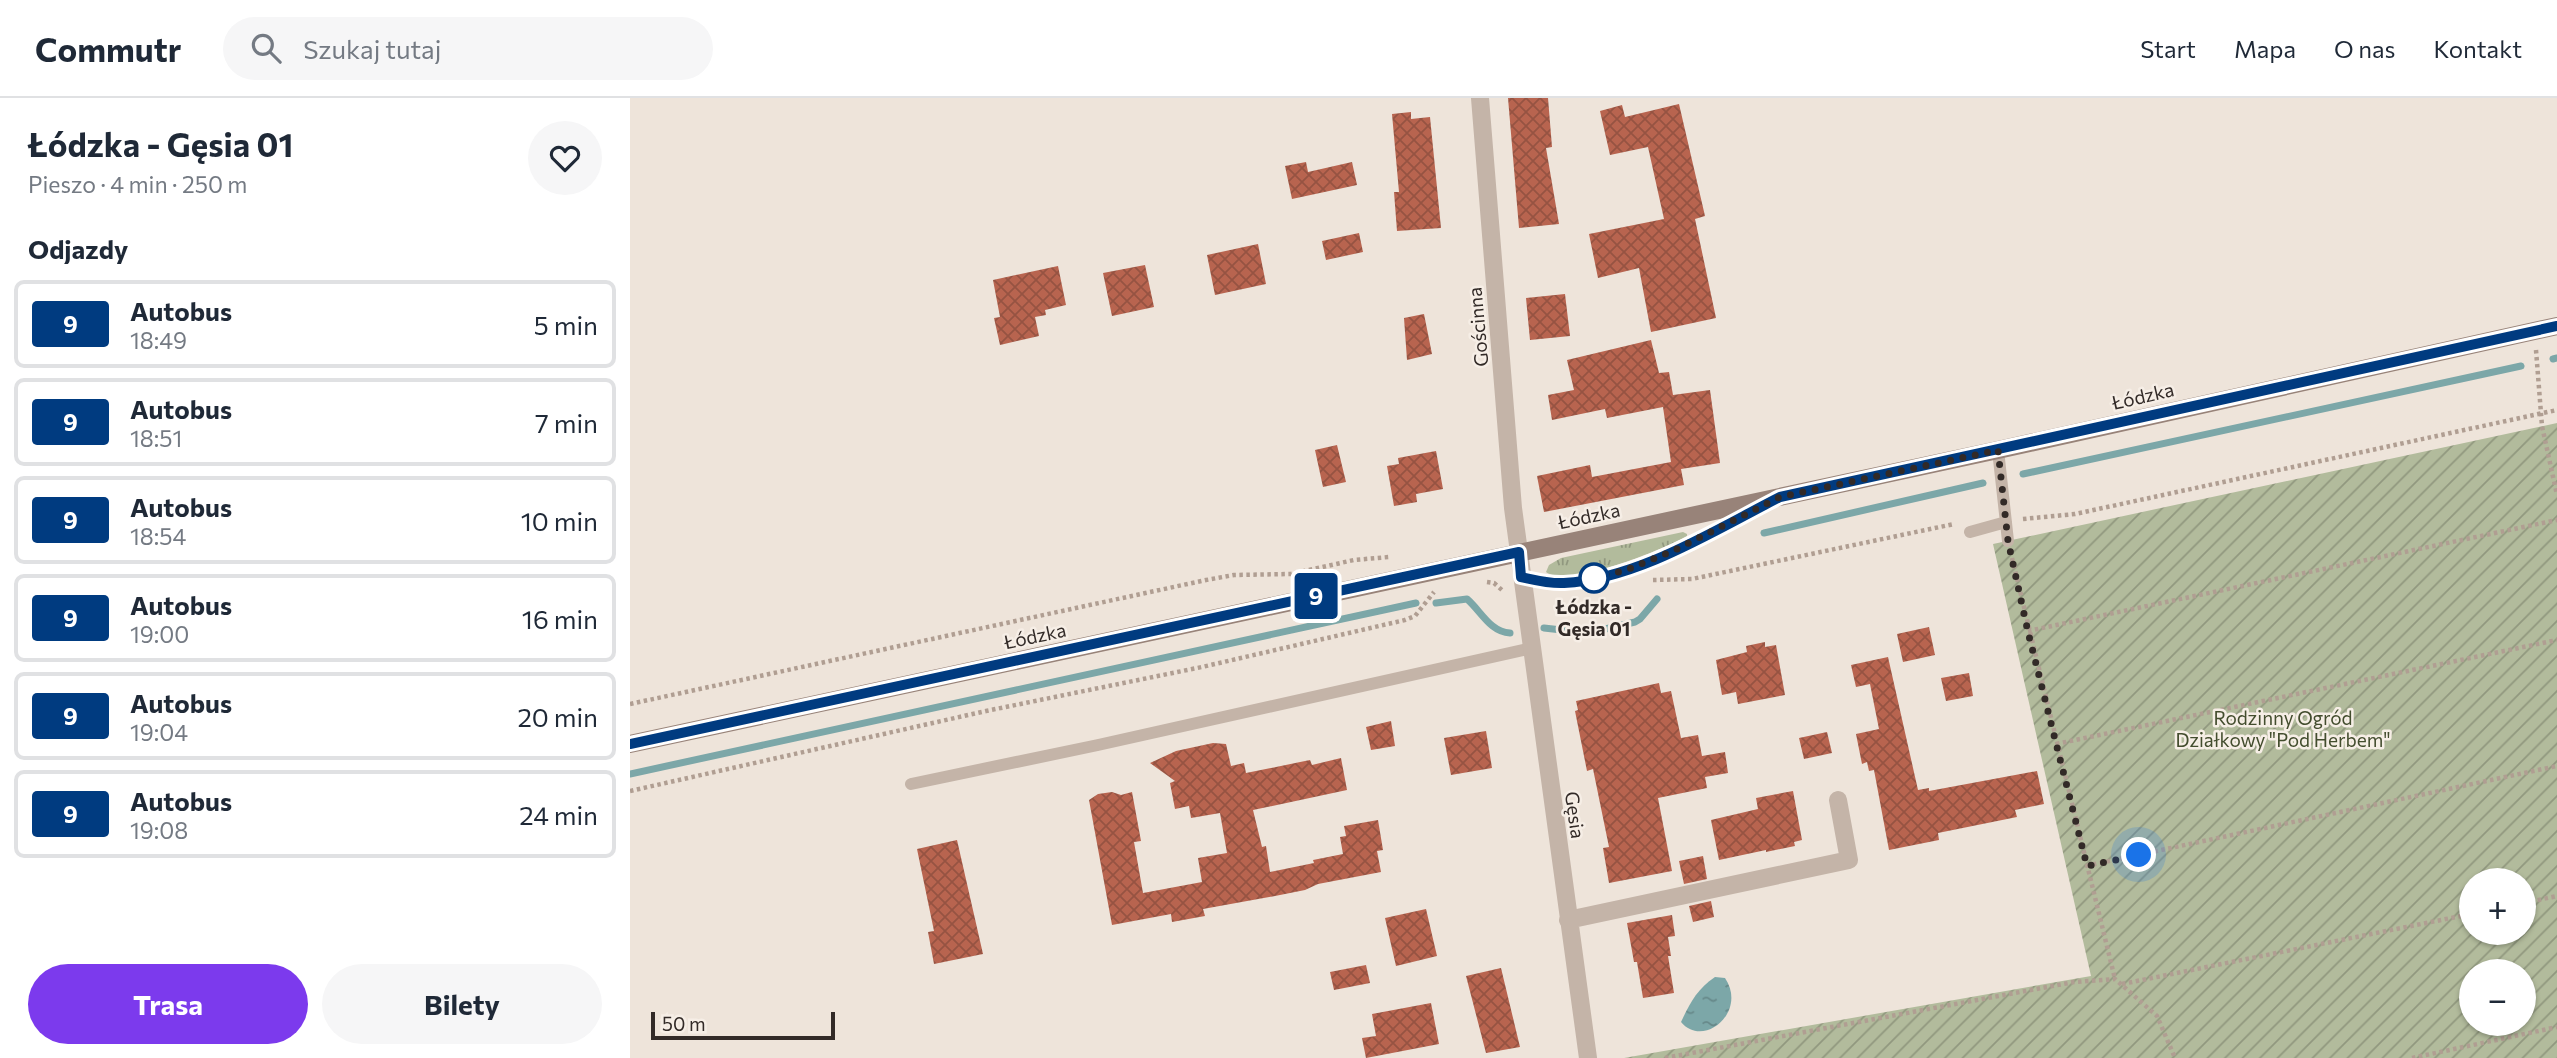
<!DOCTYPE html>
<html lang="pl">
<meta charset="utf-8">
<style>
body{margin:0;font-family:Commissioner,sans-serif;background:#f6f6f7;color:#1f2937;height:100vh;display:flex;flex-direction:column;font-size:26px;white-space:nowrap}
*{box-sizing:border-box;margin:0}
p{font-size:23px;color:#747a83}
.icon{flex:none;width:38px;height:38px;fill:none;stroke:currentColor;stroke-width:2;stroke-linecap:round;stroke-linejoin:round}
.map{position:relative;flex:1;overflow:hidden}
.sheet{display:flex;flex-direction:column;background:#fff;width:630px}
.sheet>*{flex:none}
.badge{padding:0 14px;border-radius:5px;font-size:24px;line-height:46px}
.tools{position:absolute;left:1829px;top:770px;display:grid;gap:14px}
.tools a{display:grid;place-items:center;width:77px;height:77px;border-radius:50%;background:#fff;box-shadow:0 2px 5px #0004;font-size:35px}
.scale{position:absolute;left:21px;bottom:18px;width:184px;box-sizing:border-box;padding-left:7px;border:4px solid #322a27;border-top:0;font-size:19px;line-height:24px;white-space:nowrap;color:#322a27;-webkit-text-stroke:5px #f6eee6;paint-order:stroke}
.you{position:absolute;width:35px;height:35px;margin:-18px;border:5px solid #fff;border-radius:50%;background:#1a73e8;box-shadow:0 0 0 10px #1a73e833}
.map>.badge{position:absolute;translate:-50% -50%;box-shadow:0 0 0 4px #fff}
h2{padding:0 28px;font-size:26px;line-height:63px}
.round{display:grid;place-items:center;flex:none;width:74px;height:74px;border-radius:37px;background:#f6f6f7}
.overview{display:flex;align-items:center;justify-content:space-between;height:119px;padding:0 28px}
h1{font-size:33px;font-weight:700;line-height:52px}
.action{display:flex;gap:14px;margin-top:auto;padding:14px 28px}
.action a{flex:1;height:80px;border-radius:42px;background:#7c3aed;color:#fff;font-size:28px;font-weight:700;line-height:80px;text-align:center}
.action a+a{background:#f6f6f7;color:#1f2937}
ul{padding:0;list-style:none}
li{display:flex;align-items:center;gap:21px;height:88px;margin:0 14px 10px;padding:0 14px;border:4px solid #e0e1e3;border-radius:10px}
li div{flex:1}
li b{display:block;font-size:26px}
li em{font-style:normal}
li .badge{min-width:77px;font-weight:700;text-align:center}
header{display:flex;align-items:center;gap:42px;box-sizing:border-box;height:98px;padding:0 35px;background:#fff;border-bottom:2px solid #e0e1e3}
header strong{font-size:33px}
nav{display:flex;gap:38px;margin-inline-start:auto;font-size:24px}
.search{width:490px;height:63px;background:#f6f6f7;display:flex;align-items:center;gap:18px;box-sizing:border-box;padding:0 24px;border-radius:38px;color:#747a83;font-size:26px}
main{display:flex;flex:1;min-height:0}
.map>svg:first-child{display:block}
.grass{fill:url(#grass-tufts)}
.garden{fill:url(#garden-furrows);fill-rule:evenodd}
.water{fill:url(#water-ripples)}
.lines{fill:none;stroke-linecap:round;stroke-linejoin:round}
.stream{stroke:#7ca7a8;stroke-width:7}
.building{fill:url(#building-cross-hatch)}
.path{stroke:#b09e92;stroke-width:4.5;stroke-dasharray:3.5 3.5;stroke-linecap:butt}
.lane{stroke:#c4b4a8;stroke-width:12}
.street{stroke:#c4b4a8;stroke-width:18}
.secondary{stroke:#988379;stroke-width:18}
.line-casing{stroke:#fff;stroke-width:16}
.line{stroke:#003b80;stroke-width:10}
.walk{stroke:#322a27;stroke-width:7;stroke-dasharray:0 12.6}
.stop-dot{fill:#fff;stroke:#003b80;stroke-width:3.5}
.labels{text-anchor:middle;stroke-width:5;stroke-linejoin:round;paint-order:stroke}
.street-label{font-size:19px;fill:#322a27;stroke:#f6eee6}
.stop-label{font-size:19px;font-weight:bold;fill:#322a27;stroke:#f6eee6}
.park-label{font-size:19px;fill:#434d2e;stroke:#f6eee6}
</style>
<header>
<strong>Commutr</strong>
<div class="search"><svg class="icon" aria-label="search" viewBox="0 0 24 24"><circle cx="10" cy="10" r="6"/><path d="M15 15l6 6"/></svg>Szukaj tutaj</div>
<nav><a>Start</a><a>Mapa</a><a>O nas</a><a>Kontakt</a></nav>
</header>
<main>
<section class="sheet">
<div class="overview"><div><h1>Łódzka - Gęsia 01</h1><p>Pieszo · 4 min · 250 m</p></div><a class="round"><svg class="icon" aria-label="heart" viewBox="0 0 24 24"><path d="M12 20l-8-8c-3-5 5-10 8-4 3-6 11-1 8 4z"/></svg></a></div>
<h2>Odjazdy</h2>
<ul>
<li><span class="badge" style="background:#003b80;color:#fff">9</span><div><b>Autobus</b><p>18:49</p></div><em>5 min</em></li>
<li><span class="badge" style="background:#003b80;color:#fff">9</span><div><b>Autobus</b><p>18:51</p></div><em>7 min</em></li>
<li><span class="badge" style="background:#003b80;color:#fff">9</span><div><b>Autobus</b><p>18:54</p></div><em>10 min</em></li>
<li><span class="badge" style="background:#003b80;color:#fff">9</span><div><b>Autobus</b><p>19:00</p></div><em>16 min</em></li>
<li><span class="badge" style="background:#003b80;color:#fff">9</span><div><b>Autobus</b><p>19:04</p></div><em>20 min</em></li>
<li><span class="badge" style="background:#003b80;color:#fff">9</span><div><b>Autobus</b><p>19:08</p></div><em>24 min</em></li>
</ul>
<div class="action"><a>Trasa</a><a>Bilety</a></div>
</section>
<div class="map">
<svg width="1927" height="960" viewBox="0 0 1927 960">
<defs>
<pattern id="grass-tufts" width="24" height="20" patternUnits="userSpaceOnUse" patternTransform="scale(1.75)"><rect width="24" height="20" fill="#b2bb9c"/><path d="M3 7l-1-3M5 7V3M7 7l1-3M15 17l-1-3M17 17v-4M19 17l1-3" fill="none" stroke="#91987f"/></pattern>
<pattern id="garden-furrows" width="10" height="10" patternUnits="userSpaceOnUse" patternTransform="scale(1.75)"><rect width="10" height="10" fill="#b2bb9c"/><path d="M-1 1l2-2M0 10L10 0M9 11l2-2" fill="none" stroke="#91987f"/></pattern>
<pattern id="water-ripples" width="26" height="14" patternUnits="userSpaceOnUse" patternTransform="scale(1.75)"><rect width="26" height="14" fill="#7ca7a8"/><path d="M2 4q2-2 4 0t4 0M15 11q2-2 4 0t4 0" fill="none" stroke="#668889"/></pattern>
<pattern id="building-cross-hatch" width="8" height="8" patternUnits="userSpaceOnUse" patternTransform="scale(1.75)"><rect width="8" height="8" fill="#b8644f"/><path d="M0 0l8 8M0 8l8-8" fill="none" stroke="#965342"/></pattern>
</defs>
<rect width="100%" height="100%" fill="#eee4da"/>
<!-- grass -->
<path class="grass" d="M1053 434 1057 436V438C1035 451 936 491 916 474L919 467 931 460Z"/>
<!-- garden -->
<path class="garden" d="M1927 325V960H994L1461 878 1363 446ZM1841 782H1894V835H1841ZM1841 873H1894V926H1841Z"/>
<!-- water -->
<path class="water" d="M1085 879 1095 880C1118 914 1073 951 1051 924 1060 905 1067 891 1085 879Z"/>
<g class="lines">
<!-- stream -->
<path class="stream" d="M1923 261 1927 260
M1393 376 1891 268
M1134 435 1353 385
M806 505 837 501C851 513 860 534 880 535
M914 530 958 535 1005 524 1010 521 1027 501
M0 676 786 505"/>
</g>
<!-- building -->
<path class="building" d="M878 0H918L922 49 916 50 929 126 889 130Z
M1049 6 1075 118 1065 121 1086 220 1021 234 1009 170 968 180 959 136 1034 121 1018 49 980 57 970 13 992 7 995 19Z
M781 14V21L800 19 811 130 767 133 764 94H769L762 16Z
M676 64 678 74 722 64 727 87 662 101 655 68Z
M729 135 733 154 696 162 692 143Z
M628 146 636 186 585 197 577 157Z
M515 167 524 209 482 218 473 175Z
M428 168 436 207 415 212 416 217 405 219 409 238 370 247 364 220 370 219 363 182Z
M935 196 940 238 900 242 896 200Z
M794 216 802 256 777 262 774 220Z
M1021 242 1029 275 1039 274 1043 297 1080 292 1090 365 1051 371 1054 387 914 414 907 378 960 367 962 379 1041 364 1033 309 977 320 975 311 922 322 918 297 944 292 937 262Z
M707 347 716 384 693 389 685 352Z
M806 353 813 391 786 396 787 404 764 408 757 368 769 366 768 360Z
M1299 529 1305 557 1273 564 1267 536Z
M1135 544V549L1146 547 1155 597 1108 606 1106 594 1092 597 1086 562 1117 554 1116 548Z
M1258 559 1288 692 1299 690V693L1407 673 1414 706 1385 712 1387 719 1308 735 1309 742 1259 752 1244 672 1239 673 1237 664 1232 666 1226 636 1249 631 1240 586 1226 589 1221 567Z
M1339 575 1343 598 1316 603 1311 580Z
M1029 585 1031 595 1041 593 1051 640 1068 637 1072 658 1095 654 1098 675 1075 679 1077 690 1028 700 1042 773 979 785 973 750 979 749 963 671 957 673 945 613 948 612 946 603Z
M761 623 765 648 741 652 736 629Z
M856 633 862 670 821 677 814 640Z
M1197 634 1202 655 1174 661 1169 640Z
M583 645 596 646 601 668 614 665 616 675 680 662 682 667 711 660 717 692 623 712 632 749 636 748 640 774 684 765 683 762 713 756 710 739 716 738 714 728 748 722 753 752 747 753 751 774 688 786 675 792 645 798 573 811 575 818 542 824 541 816 482 827 459 702 468 696 482 694 491 697 502 694 511 743 504 744 513 795 572 784 568 760 597 755 590 715 561 720 559 708 545 711 540 685 545 683 520 665 546 653Z
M1163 693 1172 742 1164 744 1165 748 1136 754V752L1089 762 1081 722 1128 711 1126 700Z
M327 742 353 856 304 866 298 834 304 833 287 751Z
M1073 758 1077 781 1054 786 1049 763Z
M1081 803 1084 819 1063 824 1059 808Z
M796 811 807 858 766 868 755 820Z
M1042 817 1045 838 1038 839 1041 858H1038L1044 895 1013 900 1007 864H1004L997 825Z
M736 867 740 885 704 892 700 874Z
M871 870 890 949 856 955 836 878Z
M801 905 809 946 736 960 732 940 746 938 742 916Z"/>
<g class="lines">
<!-- path -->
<path class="path" d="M1906 252 1912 328 1927 397
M1393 421 1445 416 1927 312
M1382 460 1485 881
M1023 482 1062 481 1324 426
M857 484 864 485 873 493
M1398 533 1927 422
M0 606 576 482 604 477 661 476 724 462 759 459
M1426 646 1927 542
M0 693 356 613 572 569 775 522 785 518 804 494
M1456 768 1927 668
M1894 805 1927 798
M1492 886 1841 816
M1035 960 1444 884 1485 881 1527 918 1545 960
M1782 960 1927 929"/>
<!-- lane -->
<path class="lane" d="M1368 352 1378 443
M1340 434 1376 424
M891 479C905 482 920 486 934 485 1002 481 1074 437 1134 407
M281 686 468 647 902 550"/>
<!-- street -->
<path class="street" d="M850 0 883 410 958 960
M938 822 1219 762 1208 702"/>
<!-- secondary -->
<path class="secondary" d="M0 646 1368 352 1927 228"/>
</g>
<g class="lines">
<defs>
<path id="line" d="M0 646 889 454 891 479C905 482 920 486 934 485 1008 481 1085 432 1150 399L1927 228"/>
</defs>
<!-- line casing -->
<use href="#line" class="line-casing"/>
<!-- line -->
<use href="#line" class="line"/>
<!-- walk -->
<path class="walk" d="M964 480 996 472 1045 452 1150 399 1368 352 1378 443 1398 534 1457 768 1509 757"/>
</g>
<!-- markers -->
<circle class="stop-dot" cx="964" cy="480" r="14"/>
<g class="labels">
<!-- street labels -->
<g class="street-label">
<text transform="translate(848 229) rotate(-95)" y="7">Gościnna</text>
<text transform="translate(1513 298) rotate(-13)" y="7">Łódzka</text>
<text transform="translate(959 418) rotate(-12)" y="7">Łódzka</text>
<text transform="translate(405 538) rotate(-12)" y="7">Łódzka</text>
<text transform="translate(945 717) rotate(82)" y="7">Gęsia</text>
</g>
<!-- stop labels -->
<g class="stop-label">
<text x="964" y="516">Łódzka -<tspan x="964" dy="22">Gęsia 01</tspan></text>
</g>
<!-- park labels -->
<g class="park-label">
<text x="1653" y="627">Rodzinny Ogród<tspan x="1653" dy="22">Działkowy "Pod Herbem"</tspan></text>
</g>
</g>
</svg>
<div class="tools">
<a>+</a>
<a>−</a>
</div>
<div class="scale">50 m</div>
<div class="you" style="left:1509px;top:757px"></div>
<b class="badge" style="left:686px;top:498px;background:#003b80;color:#fff">9</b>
</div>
</main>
